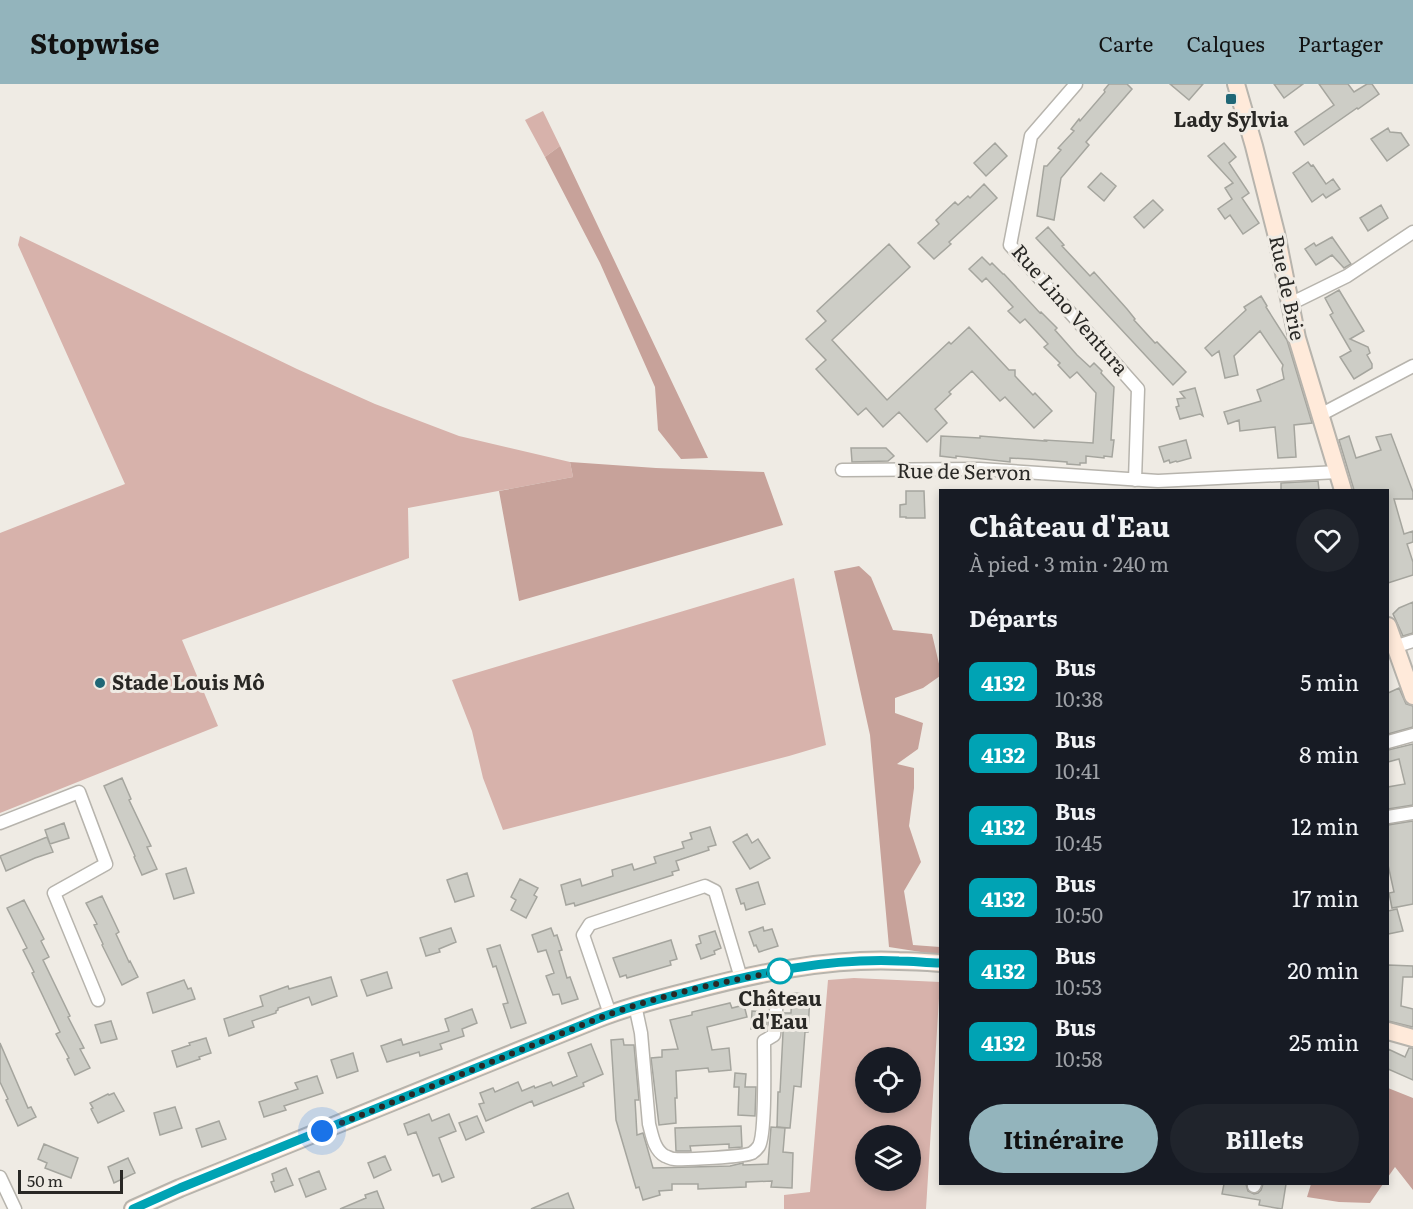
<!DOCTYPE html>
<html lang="fr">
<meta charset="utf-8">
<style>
body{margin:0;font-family:Literata,serif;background:#20242c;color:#f1f3f6;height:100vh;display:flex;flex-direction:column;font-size:22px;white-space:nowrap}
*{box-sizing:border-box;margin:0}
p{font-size:20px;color:#9ea1a6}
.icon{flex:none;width:33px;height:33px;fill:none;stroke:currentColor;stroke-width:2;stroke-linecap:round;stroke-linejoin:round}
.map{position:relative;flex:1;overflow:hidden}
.sheet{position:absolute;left:939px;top:405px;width:450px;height:696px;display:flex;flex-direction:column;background:#171b24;border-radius:0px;box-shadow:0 3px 9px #0003}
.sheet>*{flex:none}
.badge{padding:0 12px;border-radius:9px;font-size:21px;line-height:39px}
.buttons{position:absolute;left:855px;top:963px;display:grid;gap:12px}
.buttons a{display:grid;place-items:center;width:66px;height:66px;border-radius:50%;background:#171b24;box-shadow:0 3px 9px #0003;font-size:30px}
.scale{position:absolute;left:18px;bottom:15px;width:105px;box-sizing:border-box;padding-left:6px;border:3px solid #292825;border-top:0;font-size:16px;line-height:21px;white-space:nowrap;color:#292825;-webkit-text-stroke:4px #efebe4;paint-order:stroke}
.you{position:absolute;width:30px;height:30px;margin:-15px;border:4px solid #fff;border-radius:50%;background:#1a73e8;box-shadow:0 0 0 9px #1a73e833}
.map>.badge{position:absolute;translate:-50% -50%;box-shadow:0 0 0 3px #fff}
h2{padding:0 30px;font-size:22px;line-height:54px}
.round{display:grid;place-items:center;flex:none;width:63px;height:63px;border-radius:32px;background:#20242c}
.headline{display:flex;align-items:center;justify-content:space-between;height:102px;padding:0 30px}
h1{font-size:28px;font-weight:700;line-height:45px}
.button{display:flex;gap:12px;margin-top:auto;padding:12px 30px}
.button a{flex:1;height:69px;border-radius:36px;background:#93b4bc;color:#111;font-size:24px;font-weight:700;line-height:69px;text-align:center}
.button a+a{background:#20242c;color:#f1f3f6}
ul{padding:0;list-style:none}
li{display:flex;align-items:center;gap:18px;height:72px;padding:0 30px}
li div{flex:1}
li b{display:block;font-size:22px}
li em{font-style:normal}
li .badge{min-width:66px;font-weight:700;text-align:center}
header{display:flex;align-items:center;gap:36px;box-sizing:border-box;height:84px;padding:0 30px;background:#93b4bc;color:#111}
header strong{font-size:28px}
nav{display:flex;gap:33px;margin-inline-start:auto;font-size:21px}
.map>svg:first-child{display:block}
.green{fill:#d7b2ab;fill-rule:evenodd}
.forest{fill:#c7a29a}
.building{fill:#cdcdc6;stroke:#a5a59e;stroke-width:1.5}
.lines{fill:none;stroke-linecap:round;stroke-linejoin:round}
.street-casing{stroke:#b7b4ad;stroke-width:15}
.secondary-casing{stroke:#b7b4ad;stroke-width:20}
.street{stroke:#fff;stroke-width:12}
.secondary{stroke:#ffeada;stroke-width:16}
.line-casing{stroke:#fff;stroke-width:14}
.line{stroke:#00a3b4;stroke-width:9}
.walk{stroke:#292825;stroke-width:6;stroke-dasharray:0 10.8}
.poi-dot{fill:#206776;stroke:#efebe4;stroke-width:2}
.stop-dot{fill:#fff;stroke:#00a3b4;stroke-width:3}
.labels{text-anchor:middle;stroke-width:6;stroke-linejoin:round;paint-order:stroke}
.poi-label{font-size:20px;font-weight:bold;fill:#292825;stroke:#efebe4}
.street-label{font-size:20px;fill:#292825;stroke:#efebe4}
.stop-label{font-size:20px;font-weight:bold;fill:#292825;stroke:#efebe4}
</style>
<header>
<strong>Stopwise</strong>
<nav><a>Carte</a><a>Calques</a><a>Partager</a></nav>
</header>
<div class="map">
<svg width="1413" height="1125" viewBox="0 0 1413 1125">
<rect width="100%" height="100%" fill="#efebe4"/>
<!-- green -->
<path class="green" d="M543 27 560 62 545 73 525 36Z
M20 152 297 285 375 320 459 352 570 378 573 393 408 424 409 474 182 556 218 642 0 729V449L125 400 18 161Z
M794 494 826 661 789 672 503 746 483 694 472 647 452 596Z
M854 894 940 898 926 1125H784V1111L810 1108 828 896ZM866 974H910V1018H866ZM866 1052H910V1096H866Z"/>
<!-- forest -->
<path class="forest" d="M560 62 708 374 681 375 658 346 655 303 600 179 545 73Z
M570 378 656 384 764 388 783 441 519 517 499 407 573 393Z
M859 482 871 493 893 546 932 550 940 584V592L923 604 895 614V629L923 639 918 665 897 680 914 684V704L909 742 921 778 904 807 913 861 940 863V871L889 863 870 651 834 487Z
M1388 1004 1413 1014V1106L1395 1083 1388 1093Z
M1311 1100H1383L1370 1119 1339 1118 1307 1113Z"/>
<!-- building -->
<path class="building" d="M1109 0H1127L1132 5 1086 58 1089 61 1061 94 1054 136 1037 132 1044 82H1047L1061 66 1058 64 1074 47 1071 45 1079 35 1080 37 1105 8 1104 6Z
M1170 0H1203L1189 16Z
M1274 0H1303L1284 14Z
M1319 0H1348L1354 8 1367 0H1372L1379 10 1358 25 1357 24 1304 61 1295 48 1334 21Z
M1388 44 1390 48 1401 49 1409 61 1387 77 1371 55Z
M995 59 1007 72 986 92 974 79Z
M1224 59 1236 73 1229 79 1249 109 1242 114 1259 139 1243 150 1230 131 1225 135 1218 125 1232 115 1225 104 1233 99 1208 72Z
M1308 78 1311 82 1313 81 1326 100 1333 95 1340 105 1326 114 1323 110 1312 118 1293 89Z
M1101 89 1116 102 1104 117 1088 103Z
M984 100 997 114 949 158 951 160 934 175 918 159 939 140 936 136 955 118 958 121 968 112 970 114Z
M1153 116 1163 126 1144 144 1134 133Z
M1381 121 1388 134 1368 147 1360 134Z
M1048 143 1064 161 1062 162 1090 192 1094 188 1127 225 1135 235 1134 236 1155 259 1157 258 1186 288 1173 301 1036 154Z
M1332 153 1351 180 1344 184 1332 171 1316 181 1305 165 1314 159 1316 162Z
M889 160 910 183 832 256 887 316 949 258 951 260 969 243 1009 286H1015V292L1033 311 1035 309 1052 327 1034 344 1005 313 1000 317 972 287 949 308 951 310 935 325 947 339 927 358 899 328 883 343 866 324 858 331 816 285 826 276 806 255 826 237 817 227Z
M982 173 990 181 992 179 1003 190H1004L1040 229 1041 228 1057 244 1055 246 1077 271 1090 283 1094 279 1102 287 1101 289 1114 303 1111 356H1114L1112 373 1104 372V374L1086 372V379H1080V381L1067 380V378L1029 375 1010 374V378L956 372V374L940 372 941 352 980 354V352L1046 357 1045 356 1093 359 1096 309 1077 288 1070 294 1058 281 1060 279 1044 263 1048 260 1025 235 1020 239 1008 227 1013 223 986 194 982 198 969 185Z
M1339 206 1364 247 1350 255 1368 263 1370 269 1367 271 1372 280V284L1354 295 1340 273 1351 267 1330 231 1333 229 1325 214Z
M1261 212 1267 222 1266 223 1287 256 1312 339 1294 341 1296 373 1278 374 1275 343 1240 347 1239 336 1228 340 1224 328 1261 317 1257 306 1284 295 1282 285 1283 281 1260 247 1234 272 1238 291 1225 294 1219 267 1212 272 1205 264 1246 226 1244 223Z
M1195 304 1203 332 1200 330 1180 335 1176 323 1179 322 1177 315 1185 314 1180 308Z
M1391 350 1413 408V415H1394L1404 450 1413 447V458L1407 460 1413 478V491L1388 499V406H1354L1339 356 1349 352 1356 374 1381 366 1376 353Z
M1186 356 1191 374 1177 378 1176 377 1170 379 1169 376 1164 378 1159 363Z
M851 364H886L894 372 888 377 852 378Z
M1318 397 1319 406H1281V399Z
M906 407H924L925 434H906V433H900V421L906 420Z
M1413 518V549L1403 552 1393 530 1399 524Z
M1399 604 1406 620 1413 622V643L1388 650V609Z
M1413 660V721L1388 725V703L1405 700 1399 675 1388 678V666Z
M122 694 131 715 129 716 151 762 147 763 157 785 142 791 134 773 135 772 104 702Z
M1413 737V820L1392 824 1389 809 1394 808 1388 781V741Z
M64 739 69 754 50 760 45 746Z
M710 743 716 761 708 763 709 766 676 777 679 786 672 788 673 791 575 822 574 819 566 821 561 801 580 795 582 802 613 792 612 786 632 780 634 786 656 779 654 773 684 764 682 758 692 755 690 749Z
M747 750 752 759 758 755 770 774 750 785 733 758Z
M47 753 53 768 35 774 6 787 0 772Z
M186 784 194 809 174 815 166 790Z
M467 789 474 812 455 818 447 796Z
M520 795 538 804 534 811 537 813 526 834 511 826 516 816 511 813Z
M758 798 765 820 746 826 744 819 741 820 736 805Z
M102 812 119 848 116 850 129 878 130 877 138 893 122 901 102 861 103 860 94 841 97 840 86 819Z
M24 816 44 855 41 857 49 873 43 876 70 932 68 933 84 964 80 965 90 984 75 991 67 975 69 974 56 950 60 948 32 889 34 888 23 866 27 864 7 824Z
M1397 825 1403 847 1388 850V827Z
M763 843 764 847 772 845 778 862 759 868 756 861 754 862 749 848Z
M451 844 456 858 439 865 440 868 426 872 420 854Z
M551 844 554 852 557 851 562 866 559 867 567 894 570 893 578 915 562 920 559 910 553 911 546 892 554 889 546 866 538 868 532 851Z
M715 847 721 864 714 867 715 870 701 875 696 861 701 859 699 852Z
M671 856 677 875 670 877 671 881 627 894 626 891 620 893 613 874Z
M500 861 526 939 511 944 503 920 508 919 496 882 493 883 487 865Z
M1388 881 1413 882V893H1403L1401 922 1413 925V943L1388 937Z
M387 888 392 904 367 912 361 896Z
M331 893 337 912 312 921 309 913 278 924V926L276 927V929L252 937 254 943 229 952 224 935 263 922 260 912 288 902 289 905Z
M184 896 188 905 191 904 195 915 153 929 147 909Z
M792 909 810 910 808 948H805L801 1003 794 1002 790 1044 777 1043 778 1008H780L784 929H791Z
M730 919 732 924 744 921 747 933 707 943 712 966 729 964 731 986 709 988 708 984 676 987 677 1014H675L676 1039 659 1041 651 974 662 973V966L678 965 670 936 692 931V928Z
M472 925 477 939 462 945 464 952 440 960 442 965 420 972 419 968 387 978 381 962 401 955 403 961 449 947 445 935Z
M752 927 768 928 766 946 751 945Z
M111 937 117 955 101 959 95 941Z
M206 954 211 969 199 973 200 975 177 983 172 967 190 961 189 959Z
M623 955 624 961H634L639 1016H635L637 1051 643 1049 653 1084 730 1082 743 1079V1081L768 1080 771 1043 785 1044 783 1068 793 1069 792 1104 771 1103 772 1097 746 1098V1103L698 1105V1100H672V1106L659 1107 660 1111 643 1116 639 1103 636 1104 616 1036 611 956Z
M0 959 28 1024 31 1023 36 1033 18 1042 6 1016 8 1015 0 998Z
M591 960 603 990 583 999 584 1002 534 1022 532 1017 486 1037 479 1020 484 1019 480 1009 493 1004 495 1008 518 998 522 1007 534 1002 535 1004 551 998 553 1002 577 992 568 969Z
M1409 964H1413V996L1388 985V965L1405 973Z
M353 969 358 987 337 994 331 976Z
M735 989 746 990 745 1003H756L755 1032 738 1031 739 1003H734Z
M317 992 323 1009 284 1022 286 1026 264 1033 259 1018 298 1005 295 999Z
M114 1009 124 1027 98 1039 91 1025 93 1024 90 1019 108 1010 109 1011Z
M175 1023 182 1044 160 1051 154 1029Z
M429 1030 432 1037 449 1030 456 1047 439 1054 454 1093 442 1098 439 1090 433 1092 416 1048 408 1051 404 1040Z
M477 1032 484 1048 466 1056 459 1039Z
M219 1037 226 1055 202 1063 196 1045Z
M741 1042 742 1063 729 1064V1060L690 1062 691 1067H676L675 1044Z
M44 1060 78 1074 71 1094 45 1084 47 1079 38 1075Z
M385 1072 391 1086 374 1094 368 1079Z
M128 1074 135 1089 114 1099 108 1083Z
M286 1084 293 1101 275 1108 271 1098 274 1097 272 1090Z
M319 1087 326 1105 306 1113 299 1095Z
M1224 1100H1246L1248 1107 1254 1110 1258 1109 1261 1106 1263 1100H1286L1282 1125 1259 1121 1260 1116 1222 1110Z
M377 1107 384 1125H340L366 1114 365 1111Z
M568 1109 574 1125H531Z"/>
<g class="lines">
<defs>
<path id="street" d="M1076 0 1031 52 1010 161 1138 305 1135 396
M1290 220 1347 192 1413 148
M1320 331 1413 282
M842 386 979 385 1158 397 1338 388
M1394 563 1413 557
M1388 658 1413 651
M1388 733 1413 729
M0 739 79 708 106 780 54 809 98 916
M635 921 641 949 649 1040C652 1051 654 1066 665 1072 668 1073 671 1075 674 1075 684 1076 744 1073 752 1069 755 1067 757 1065 759 1062 766 1049 764 976 764 957L774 951 777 915
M610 930 583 851 590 840 705 802 715 807 741 894
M0 1093 15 1125
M1254 1102 1255 1100"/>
<path id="secondary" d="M1236 0 1254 62 1276 149 1297 254 1343 406
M1388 542 1413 612
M1388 947 1413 954
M133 1125 180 1104 597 935C627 923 658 915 690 907 757 889 829 874 899 877 913 877 927 878 940 879"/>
</defs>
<!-- street casing -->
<use href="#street" class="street-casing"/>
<!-- secondary casing -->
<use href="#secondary" class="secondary-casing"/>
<!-- street -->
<use href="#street" class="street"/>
<!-- secondary -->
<use href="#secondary" class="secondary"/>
</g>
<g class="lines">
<defs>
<path id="line" d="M133 1125 180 1104 597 935C627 923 658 915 690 907 757 889 829 874 899 877 913 877 927 879 940 879"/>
</defs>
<!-- line casing -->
<use href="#line" class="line-casing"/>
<!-- line -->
<use href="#line" class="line"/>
<!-- walk -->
<path class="walk" d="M322 1047 597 935C656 912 720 898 782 887H780"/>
</g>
<!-- markers -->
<g class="poi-dot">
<rect x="1225" y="9" width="12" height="12" rx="3"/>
<circle cx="100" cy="599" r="6"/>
</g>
<circle class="stop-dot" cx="780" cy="887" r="12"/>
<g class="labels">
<!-- poi labels -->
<g class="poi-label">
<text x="1231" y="43">Lady Sylvia</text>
<text x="112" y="606" text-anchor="start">Stade Louis Mô</text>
</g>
<!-- street labels -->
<g class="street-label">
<text transform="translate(1287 204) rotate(78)" y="7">Rue de Brie</text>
<text transform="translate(1070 226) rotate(49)" y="7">Rue Lino Ventura</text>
<text transform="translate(964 388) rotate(1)" y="7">Rue de Servon</text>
</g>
<!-- stop labels -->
<g class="stop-label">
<text x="780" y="922">Château<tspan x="780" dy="23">d'Eau</tspan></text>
</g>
</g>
</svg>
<div class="buttons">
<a><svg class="icon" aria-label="locate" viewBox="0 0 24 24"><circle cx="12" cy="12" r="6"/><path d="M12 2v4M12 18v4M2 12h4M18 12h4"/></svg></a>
<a><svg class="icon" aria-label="layers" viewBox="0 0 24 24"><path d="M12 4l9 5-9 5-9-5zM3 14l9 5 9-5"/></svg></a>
</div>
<div class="scale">50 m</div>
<div class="you" style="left:322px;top:1047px"></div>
<section class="sheet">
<div class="headline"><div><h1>Château d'Eau</h1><p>À pied · 3 min · 240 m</p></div><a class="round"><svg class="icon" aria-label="heart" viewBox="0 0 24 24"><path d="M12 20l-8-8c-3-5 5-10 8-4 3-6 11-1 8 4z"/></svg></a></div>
<h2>Départs</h2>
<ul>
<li><span class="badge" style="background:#00a3b4;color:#fff">4132</span><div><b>Bus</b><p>10:38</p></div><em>5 min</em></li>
<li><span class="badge" style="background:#00a3b4;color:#fff">4132</span><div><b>Bus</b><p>10:41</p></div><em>8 min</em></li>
<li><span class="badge" style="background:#00a3b4;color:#fff">4132</span><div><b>Bus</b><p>10:45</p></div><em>12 min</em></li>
<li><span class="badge" style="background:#00a3b4;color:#fff">4132</span><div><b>Bus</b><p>10:50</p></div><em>17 min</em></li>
<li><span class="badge" style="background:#00a3b4;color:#fff">4132</span><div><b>Bus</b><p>10:53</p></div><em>20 min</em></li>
<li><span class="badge" style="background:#00a3b4;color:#fff">4132</span><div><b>Bus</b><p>10:58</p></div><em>25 min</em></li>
</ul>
<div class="button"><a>Itinéraire</a><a>Billets</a></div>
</section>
</div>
